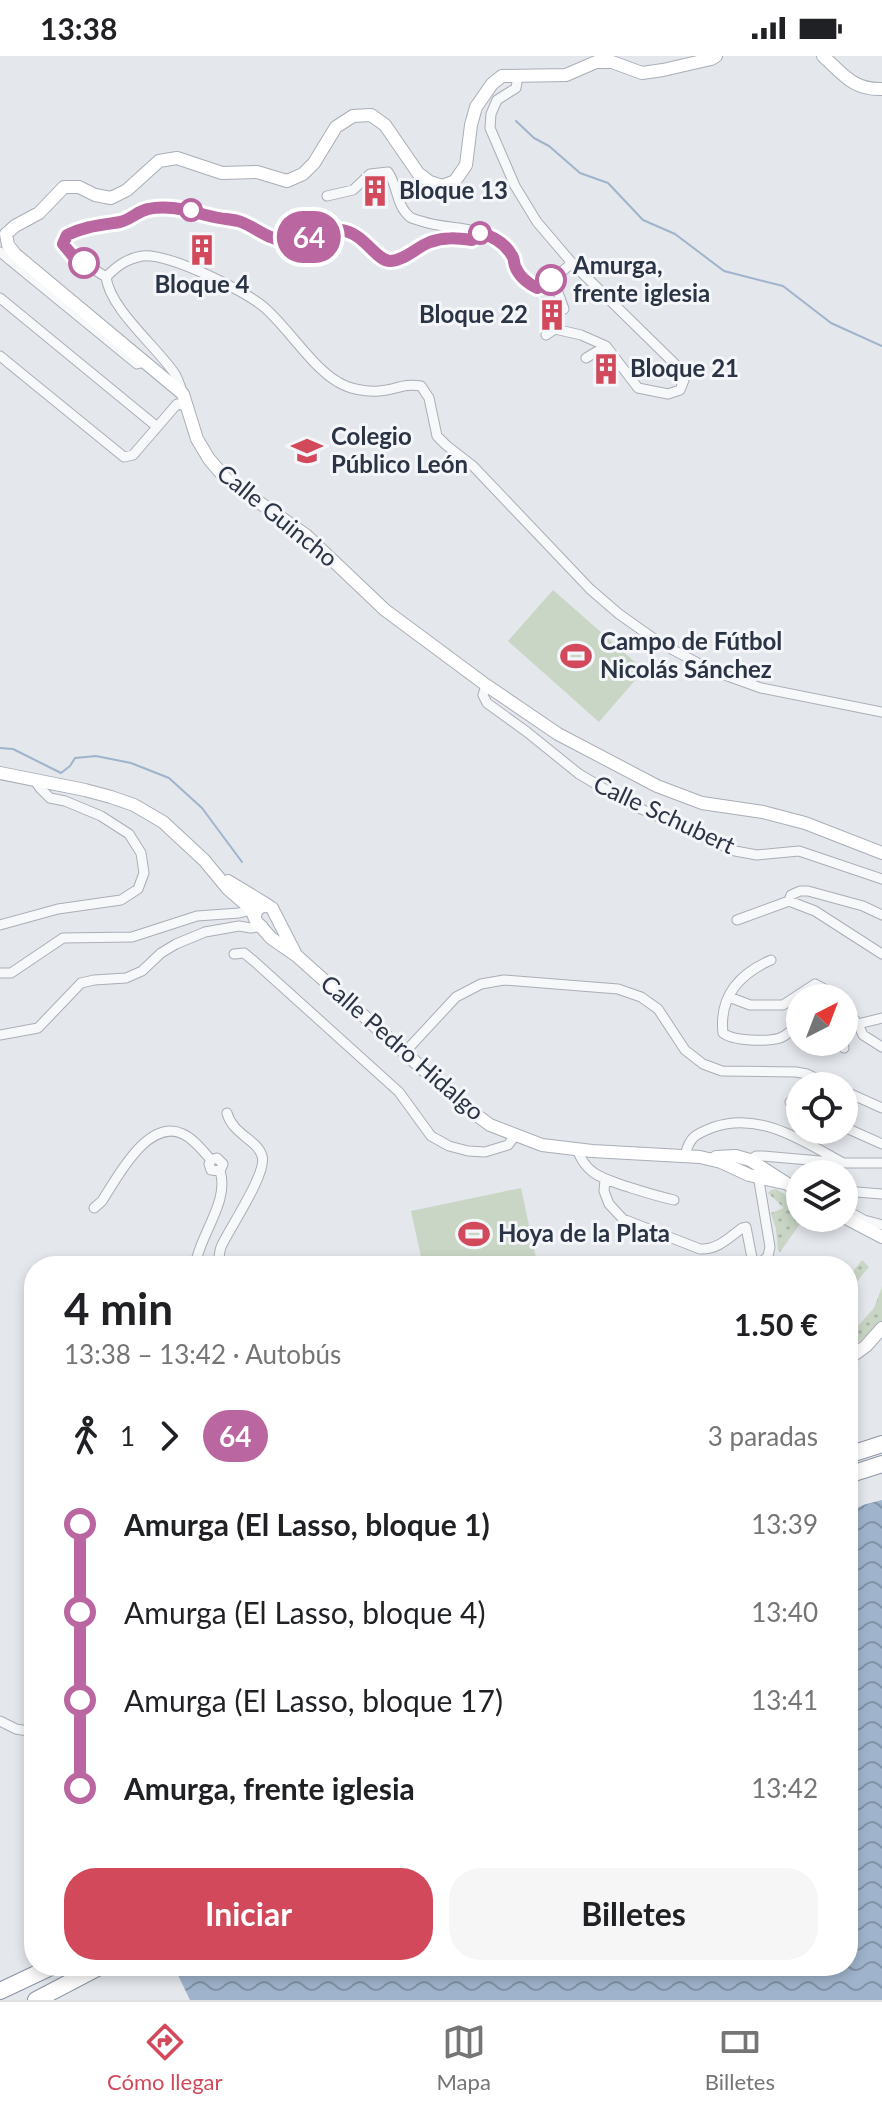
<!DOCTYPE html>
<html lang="es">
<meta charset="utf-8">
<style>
body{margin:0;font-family:Lato,sans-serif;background:#f6f6f6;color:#202124;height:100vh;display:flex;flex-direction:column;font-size:30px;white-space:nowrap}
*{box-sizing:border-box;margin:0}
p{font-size:26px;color:#757577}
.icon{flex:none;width:44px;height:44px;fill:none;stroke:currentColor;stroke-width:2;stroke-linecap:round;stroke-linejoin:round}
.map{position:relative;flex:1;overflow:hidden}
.sheet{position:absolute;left:24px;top:1200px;width:834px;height:720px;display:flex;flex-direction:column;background:#fff;border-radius:32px;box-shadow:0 4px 12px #0003}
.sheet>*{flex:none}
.badge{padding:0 16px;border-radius:26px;font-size:28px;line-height:52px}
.needle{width:52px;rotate:42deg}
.controls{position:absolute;left:786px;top:928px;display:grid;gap:16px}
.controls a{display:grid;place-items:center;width:72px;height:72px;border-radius:50%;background:#fff;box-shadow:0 4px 12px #0003;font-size:40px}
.map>.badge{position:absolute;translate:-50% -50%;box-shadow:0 0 0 4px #fff}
.legs{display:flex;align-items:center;gap:12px;height:88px;padding:0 40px;font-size:26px}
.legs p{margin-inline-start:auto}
.summary{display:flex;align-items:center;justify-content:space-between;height:136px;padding:0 40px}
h1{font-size:44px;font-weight:700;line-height:60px}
.primary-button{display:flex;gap:16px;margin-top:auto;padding:16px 40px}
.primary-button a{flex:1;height:92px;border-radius:32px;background:#d1495b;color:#fff;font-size:32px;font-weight:700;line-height:92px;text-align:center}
.primary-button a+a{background:#f6f6f6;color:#202124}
ul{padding:0 40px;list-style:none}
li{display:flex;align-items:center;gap:28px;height:88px;font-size:30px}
li i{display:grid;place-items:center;width:12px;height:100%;margin:0 10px;background:currentColor}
li i::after{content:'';width:20px;height:20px;margin:-10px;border:6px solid;border-radius:50%;background:#fff}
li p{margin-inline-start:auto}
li:first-child i{background:linear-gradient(#0000 50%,currentColor 0)}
li:last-child i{background:linear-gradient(currentColor 50%,#0000 0)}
.status{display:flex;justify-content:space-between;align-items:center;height:56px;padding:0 40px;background:#fff;direction:ltr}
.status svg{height:22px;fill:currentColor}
.tabs{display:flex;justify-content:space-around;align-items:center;height:112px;border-top:2px solid #e0e0e0;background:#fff;font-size:22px;color:#757577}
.tabs a{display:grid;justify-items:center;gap:4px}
.tabs .active{color:#d1495b}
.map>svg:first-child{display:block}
.grass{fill:#c9d6c5}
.park{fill:url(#park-dots)}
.water{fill:url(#water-waves)}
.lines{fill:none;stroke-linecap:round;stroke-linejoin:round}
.stream{stroke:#9fb4cc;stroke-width:2}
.street-casing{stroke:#a9aeb7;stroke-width:11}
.secondary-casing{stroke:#a9aeb7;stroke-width:14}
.highway-casing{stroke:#8b94a3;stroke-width:18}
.street{stroke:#f7f8fa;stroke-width:9}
.secondary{stroke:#fff;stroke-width:12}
.highway{stroke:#fff;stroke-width:16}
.line-1-casing{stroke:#fff;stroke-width:18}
.line-1{stroke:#b966a1;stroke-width:12}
.stop-1-dot{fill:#fff;stroke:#b966a1;stroke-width:4}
.labels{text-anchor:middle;stroke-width:6;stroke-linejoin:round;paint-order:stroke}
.poi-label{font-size:24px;font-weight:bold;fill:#2b3445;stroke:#f4f6f9;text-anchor:start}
.stop-label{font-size:24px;font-weight:bold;fill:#2b3445;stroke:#f4f6f9;text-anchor:start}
.street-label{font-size:24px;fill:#2b3445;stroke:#f4f6f9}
</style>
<div class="status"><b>13:38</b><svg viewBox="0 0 49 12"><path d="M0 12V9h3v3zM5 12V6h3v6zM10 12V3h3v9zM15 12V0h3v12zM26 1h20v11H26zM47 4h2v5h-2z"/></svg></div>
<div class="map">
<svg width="882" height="1944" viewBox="0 0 882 1944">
<defs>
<pattern id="park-dots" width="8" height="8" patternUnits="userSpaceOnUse" patternTransform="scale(2)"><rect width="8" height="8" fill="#c9d6c5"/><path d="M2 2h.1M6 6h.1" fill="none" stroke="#adb8ab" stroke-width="1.8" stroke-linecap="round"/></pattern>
<pattern id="water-waves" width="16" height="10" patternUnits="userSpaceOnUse" patternTransform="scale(2)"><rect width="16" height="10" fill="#9fb4cc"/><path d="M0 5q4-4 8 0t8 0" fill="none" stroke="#8293a7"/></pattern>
</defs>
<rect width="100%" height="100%" fill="#e4e7ec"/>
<!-- grass -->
<path class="grass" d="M553 534 644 614 599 666 508 585Z
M521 1132 536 1202 496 1210H423L411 1155Z"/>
<!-- park -->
<path class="park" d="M776 1133 800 1147V1162H804L780 1196 778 1194 776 1173 771 1157 784 1152 768 1137 771 1134Z
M862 1204 869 1211 848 1236V1222Z
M882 1231V1266L848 1295V1281L874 1252Z"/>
<!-- water -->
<path class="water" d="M882 1444V1944H190L175 1913 183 1910H848V1457L863 1449Z"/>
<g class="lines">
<!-- stream -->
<path class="stream" d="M516 65 534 82 549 90 580 117 608 127 643 164 675 178 724 215 783 230 831 267 882 290
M0 692 13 693 61 717 70 710 75 702 96 700 131 707 169 722 202 752 242 806"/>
<defs>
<path id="street" d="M518 20 516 32 497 44 491 58 490 72 515 130 537 166 572 207 678 311 684 324 680 334 668 338 638 332 606 290 581 279 555 273 546 279
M327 140 353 134 370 118 388 116C398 130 396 150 410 161 411 162 420 165 421 165 446 174 478 169 499 186 521 202 509 219 537 232L553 223 572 207
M0 196 137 308 145 306
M106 221C117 210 126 203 142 200 168 197 245 234 265 252 288 272 312 311 338 326 349 333 366 336 379 335 396 334 403 327 421 330L429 342 437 380 446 389 473 410 590 533 619 558 660 587 711 614 761 632 882 656
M553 223 564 253
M0 242 156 370
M0 300 124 401 133 399 177 348 187 350
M586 302 606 290
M182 335C180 330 178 323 175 318 156 290 110 253 106 221L73 200 63 188 67 179C85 170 102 169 120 166 130 164 138 155 148 153 170 148 192 156 214 161 222 163 230 163 238 165 253 169 266 183 282 184 303 186 321 171 342 174 365 177 376 206 391 205 405 204 417 191 430 186 443 181 457 182 472 184L479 176
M486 629 483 639 487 647 527 676 579 718 630 748 735 795 757 799 799 795 882 823
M789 845 815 855 882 898
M737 864 789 845 791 839 800 835H808L863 850 882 859
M0 869 58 853 121 844 138 833 144 817 141 797 129 778 101 760 65 745 50 742 40 732 35 725
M234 898 244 897 255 906 399 1036 431 1080 449 1090 468 1095 485 1096 508 1089 515 1080
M771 904C739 918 719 941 723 977 733 985 767 986 780 982 788 979 794 972 800 966
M0 917H11L63 882 132 881 197 860 239 857 255 853
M815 928 832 937 836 942
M815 928 817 942
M729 941 750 949H783L815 928
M844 951 858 968 863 979 882 991
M858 968 882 962
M0 979 38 972 81 927 94 924 126 922 142 915 161 897 176 888 205 876 239 870 251 872 263 870
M841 986 844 992
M405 996 456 941 481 928 504 924 618 933 641 941 658 953 685 994 703 1008 722 1015 796 1016 807 1018 833 1030
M844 1035 882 1052
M790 1046 800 1050
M844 1071 882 1088
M577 1093C586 1119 603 1122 625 1130 641 1135 656 1140 674 1144
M685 1099C690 1080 696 1078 714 1071 760 1055 805 1086 843 1107
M750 1104 756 1100H763L843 1107H882
M605 1124 604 1135 609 1148 623 1163 700 1193C717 1194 729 1182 742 1172L746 1171 752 1202 755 1206H762L768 1200 770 1191 758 1119
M844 1135 882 1138
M94 1152 102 1145C117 1122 148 1061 183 1078 194 1083 203 1095 211 1104L209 1108 211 1114 220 1115
M844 1153 864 1164 882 1169
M195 1210C199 1180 230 1145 220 1115L223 1108 217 1102 211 1104
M218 1210C219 1204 219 1197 221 1191 229 1173 268 1116 262 1100 257 1083 233 1079 227 1057
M0 1665 16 1673 34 1676"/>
<path id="secondary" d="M716 0 711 3 663 14 642 17 612 6H596L566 19 502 20 492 28 476 51 471 69 466 109 455 125 442 130 430 126 418 117 385 69 371 59 353 60 336 71 314 107 303 118 287 125 257 116 222 117 177 102 159 105 127 134 111 142 95 139 79 131H64L39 157 15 170 6 178 8 189 15 198 183 338 197 383 209 403 226 423 307 480 385 554 486 629 558 678 657 730 702 747 763 756 805 767 882 797
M823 0C843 18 853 34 882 33
M0 717 85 734 111 741 134 749 163 766 204 804 228 833 251 853 256 865 271 882 297 900 463 1049 490 1069 542 1089 592 1095 700 1101 721 1106 749 1119 784 1127
M228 825 269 850
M255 862C255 852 263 847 272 852L295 897
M716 1101 736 1100 750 1104 800 1136
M844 1161 882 1181
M848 1303 866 1290 882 1272"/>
<path id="highway" d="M848 1399 882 1388
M848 1419 882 1408
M0 1935 53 1910
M36 1944 101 1910"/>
</defs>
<!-- street casing -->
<use href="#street" class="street-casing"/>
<!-- secondary casing -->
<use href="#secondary" class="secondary-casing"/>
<!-- highway casing -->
<use href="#highway" class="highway-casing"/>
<!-- street -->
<use href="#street" class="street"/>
<!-- secondary -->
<use href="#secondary" class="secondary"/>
<!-- highway -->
<use href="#highway" class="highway"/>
</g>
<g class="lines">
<defs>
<path id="line-1" d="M84 207 73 200 63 188 67 179C85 170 102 169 120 166 130 164 138 155 148 153 170 148 192 156 214 161 222 163 230 163 238 165 253 169 266 183 282 184 303 186 321 171 341 174 365 177 376 206 391 205 405 204 417 191 430 186 444 181 457 182 472 184L479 176C492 180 504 186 511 198 515 203 513 204 515 210 519 221 527 227 537 232L551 224"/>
</defs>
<!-- line-1 casing -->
<use href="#line-1" class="line-1-casing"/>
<!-- line-1 -->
<use href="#line-1" class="line-1"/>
</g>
<!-- icons -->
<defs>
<symbol id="building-bare" viewBox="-9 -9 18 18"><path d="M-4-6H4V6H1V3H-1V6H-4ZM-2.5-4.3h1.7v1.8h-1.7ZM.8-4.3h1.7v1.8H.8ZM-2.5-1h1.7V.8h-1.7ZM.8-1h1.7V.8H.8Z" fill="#d1495b" stroke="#f4f6f9" stroke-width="2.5" paint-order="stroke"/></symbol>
<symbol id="school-bare" viewBox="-9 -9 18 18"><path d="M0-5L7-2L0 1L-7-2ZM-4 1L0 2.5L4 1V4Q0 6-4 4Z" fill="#d1495b" stroke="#f4f6f9" stroke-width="2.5" paint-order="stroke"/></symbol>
<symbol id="stadium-bare" viewBox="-9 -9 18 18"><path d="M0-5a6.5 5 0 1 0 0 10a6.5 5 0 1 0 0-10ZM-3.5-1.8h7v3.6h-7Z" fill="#d1495b" stroke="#f4f6f9" stroke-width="2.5" paint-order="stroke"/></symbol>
</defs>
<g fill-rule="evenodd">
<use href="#building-bare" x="353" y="113" width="44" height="44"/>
<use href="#building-bare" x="180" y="172" width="44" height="44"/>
<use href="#building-bare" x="530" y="237" width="44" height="44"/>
<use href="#building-bare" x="584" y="291" width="44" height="44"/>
<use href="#school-bare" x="285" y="373" width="44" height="44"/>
<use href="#stadium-bare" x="554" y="578" width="44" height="44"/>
<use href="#stadium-bare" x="452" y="1156" width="44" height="44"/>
</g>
<!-- markers -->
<g class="stop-1-dot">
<circle cx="191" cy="154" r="10"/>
<circle cx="480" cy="177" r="10"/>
<circle cx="84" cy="207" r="14"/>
<circle cx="551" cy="224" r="14"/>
</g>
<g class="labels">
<!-- poi labels -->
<g class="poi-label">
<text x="399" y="143">Bloque 13</text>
<text x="202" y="237" text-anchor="middle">Bloque 4</text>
<text x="528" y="267" text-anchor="end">Bloque 22</text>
<text x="630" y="321">Bloque 21</text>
<text x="331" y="389">Colegio<tspan x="331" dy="28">Público León</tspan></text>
<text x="600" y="594">Campo de Fútbol<tspan x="600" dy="28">Nicolás Sánchez</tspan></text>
<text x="498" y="1186">Hoya de la Plata</text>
</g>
<!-- stop labels -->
<g class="stop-label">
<text x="573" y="218">Amurga,<tspan x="573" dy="28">frente iglesia</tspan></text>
</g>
<!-- street labels -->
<g class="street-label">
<text transform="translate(277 460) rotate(39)" y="8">Calle Guincho</text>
<text transform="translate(664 759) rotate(25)" y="8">Calle Schubert</text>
<text transform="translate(402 992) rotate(41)" y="8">Calle Pedro Hidalgo</text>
</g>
</g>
</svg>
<div class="controls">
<a><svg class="needle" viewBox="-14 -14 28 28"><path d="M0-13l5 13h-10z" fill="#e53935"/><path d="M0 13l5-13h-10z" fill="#757577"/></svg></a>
<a><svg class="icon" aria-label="locate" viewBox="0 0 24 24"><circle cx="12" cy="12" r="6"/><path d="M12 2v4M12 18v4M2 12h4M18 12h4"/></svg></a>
<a><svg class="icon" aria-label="layers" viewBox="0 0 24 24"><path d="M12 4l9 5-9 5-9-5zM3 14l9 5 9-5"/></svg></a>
</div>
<b class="badge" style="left:309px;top:181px;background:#b966a1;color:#fff">64</b>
<section class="sheet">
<div class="summary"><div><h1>4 min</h1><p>13:38 – 13:42 · Autobús</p></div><b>1.50 €</b></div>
<div class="legs"><svg class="icon" aria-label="walk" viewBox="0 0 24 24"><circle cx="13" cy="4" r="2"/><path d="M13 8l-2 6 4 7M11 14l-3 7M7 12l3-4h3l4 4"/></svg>1<svg class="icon" aria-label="forward" viewBox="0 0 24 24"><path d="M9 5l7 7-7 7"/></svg><b class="badge" style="background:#b966a1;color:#fff">64</b><p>3 paradas</p></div>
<ul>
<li><i style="color:#b966a1"></i><b>Amurga (El Lasso, bloque 1)</b><p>13:39</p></li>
<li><i style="color:#b966a1"></i><span>Amurga (El Lasso, bloque 4)</span><p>13:40</p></li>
<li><i style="color:#b966a1"></i><span>Amurga (El Lasso, bloque 17)</span><p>13:41</p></li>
<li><i style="color:#b966a1"></i><b>Amurga, frente iglesia</b><p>13:42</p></li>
</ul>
<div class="primary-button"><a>Iniciar</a><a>Billetes</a></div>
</section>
</div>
<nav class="tabs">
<a class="active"><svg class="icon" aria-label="directions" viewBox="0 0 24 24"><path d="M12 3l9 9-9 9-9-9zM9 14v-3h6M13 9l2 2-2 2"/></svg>Cómo llegar</a>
<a><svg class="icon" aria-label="map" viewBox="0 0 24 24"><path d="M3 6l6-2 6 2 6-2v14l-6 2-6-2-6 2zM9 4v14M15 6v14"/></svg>Mapa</a>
<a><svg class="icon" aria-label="tickets" viewBox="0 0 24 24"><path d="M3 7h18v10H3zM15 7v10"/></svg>Billetes</a>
</nav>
